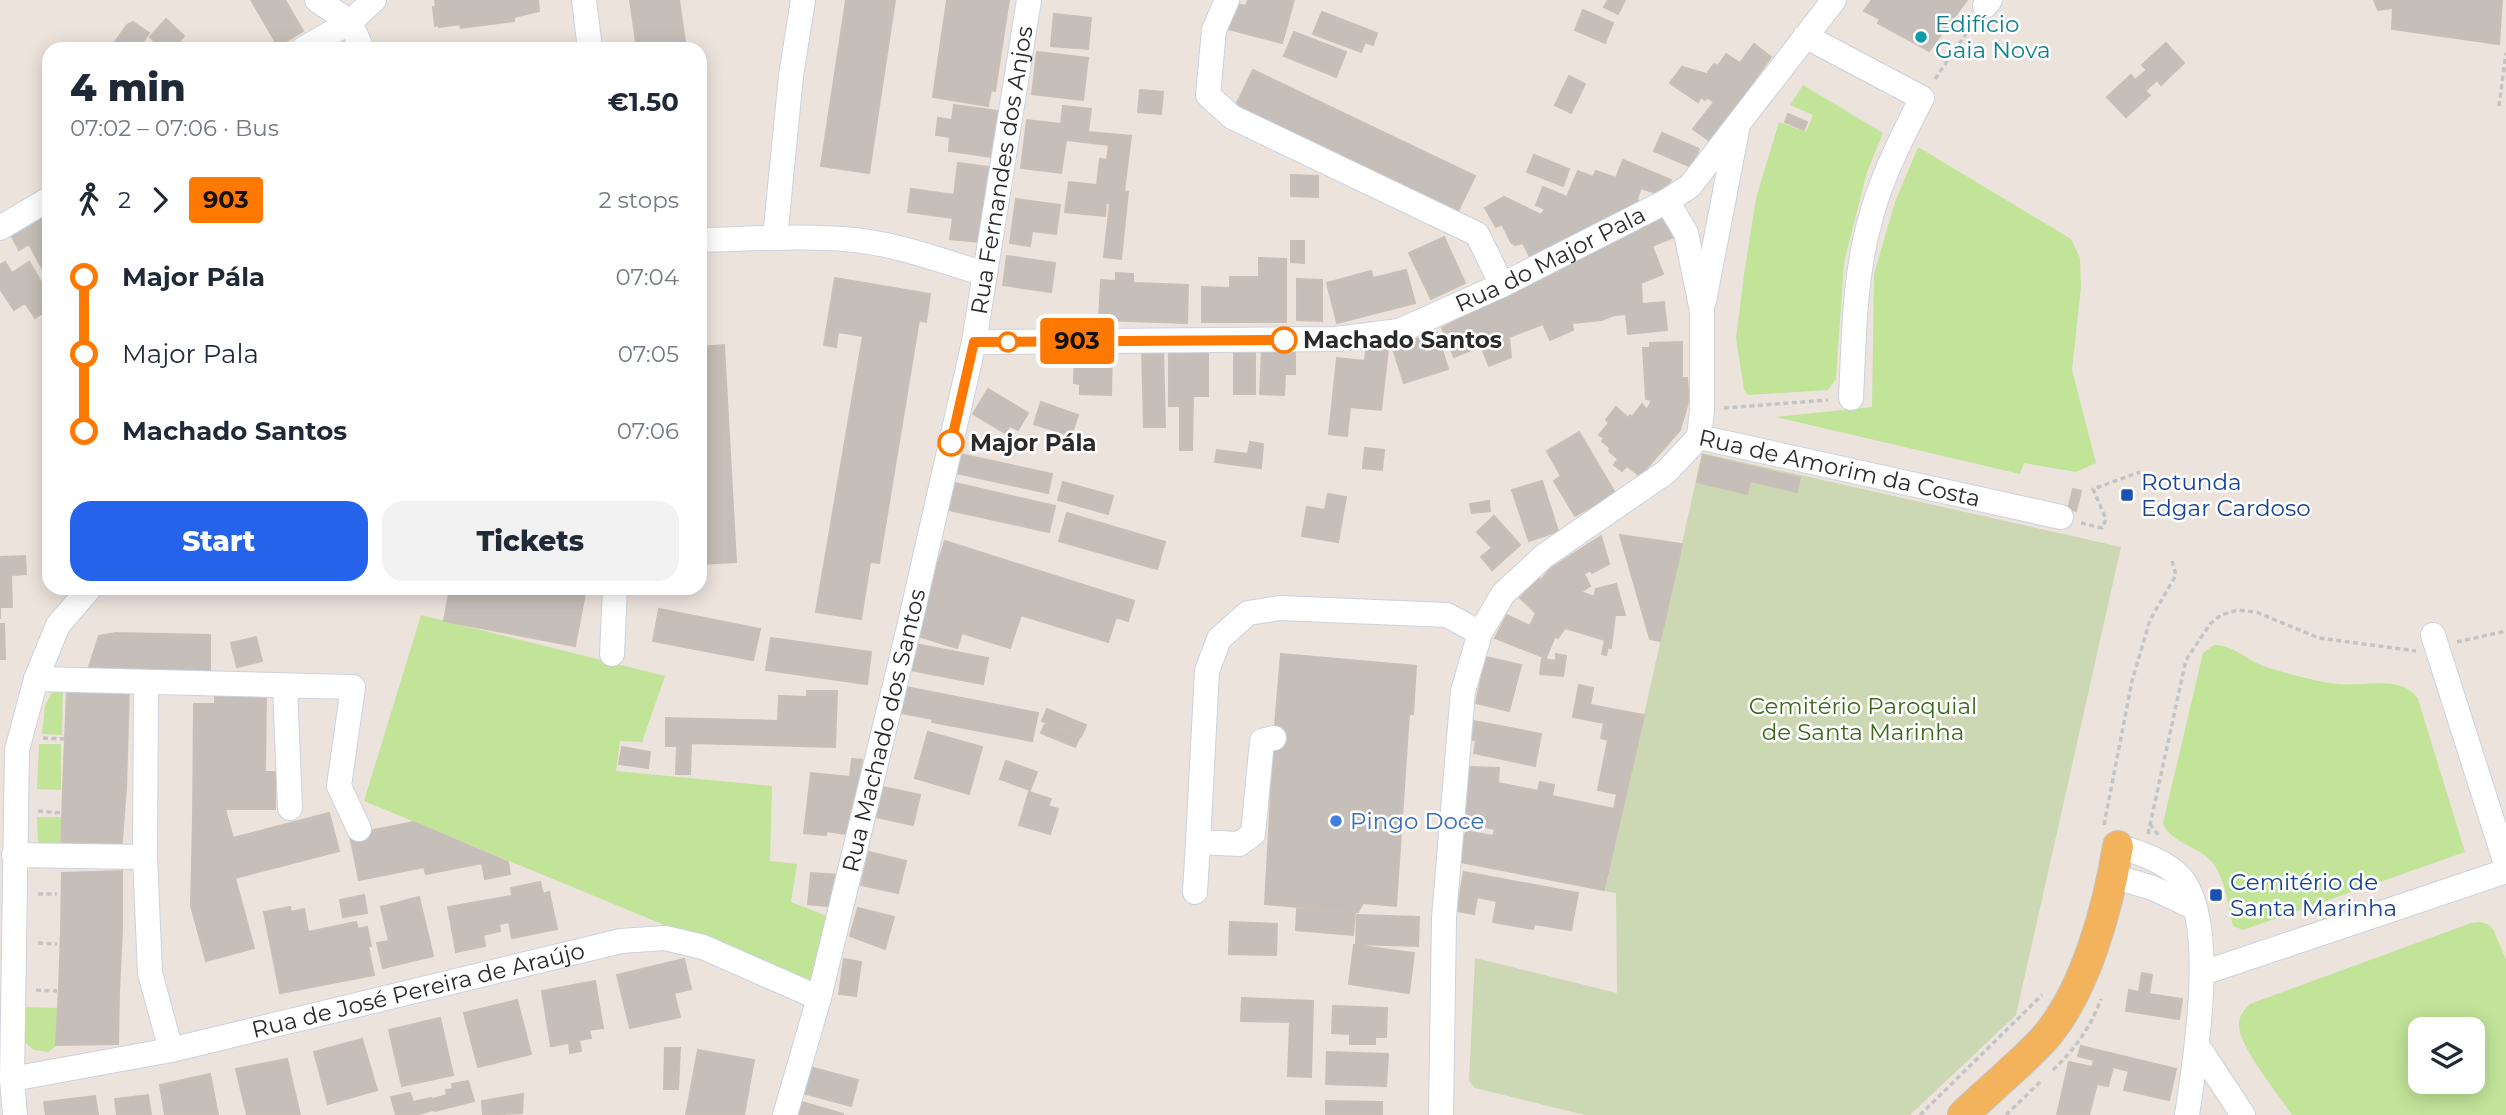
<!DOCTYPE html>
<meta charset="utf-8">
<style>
body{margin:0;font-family:Montserrat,sans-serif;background:#f2f2f3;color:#1f2937;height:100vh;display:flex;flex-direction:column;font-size:26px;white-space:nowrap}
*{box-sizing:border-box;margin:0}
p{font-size:23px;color:#747a83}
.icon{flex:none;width:38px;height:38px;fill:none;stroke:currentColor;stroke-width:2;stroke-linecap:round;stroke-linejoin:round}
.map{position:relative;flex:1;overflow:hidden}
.side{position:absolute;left:42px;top:42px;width:665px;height:553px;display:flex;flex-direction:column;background:#fff;border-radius:21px;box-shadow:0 4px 18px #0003}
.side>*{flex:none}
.badge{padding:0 14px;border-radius:5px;font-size:24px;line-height:46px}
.tools{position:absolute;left:2408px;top:1017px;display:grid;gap:14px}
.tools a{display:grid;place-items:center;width:77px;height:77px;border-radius:14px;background:#fff;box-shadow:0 4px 18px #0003;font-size:35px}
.map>.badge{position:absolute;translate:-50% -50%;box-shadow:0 0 0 4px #fff}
.legs{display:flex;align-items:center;gap:10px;height:77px;padding:0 28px;font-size:23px}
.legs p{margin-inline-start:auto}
.headline{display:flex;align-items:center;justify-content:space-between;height:119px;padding:0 28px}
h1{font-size:38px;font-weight:800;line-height:52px}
.cta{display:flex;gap:14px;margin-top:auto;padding:14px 28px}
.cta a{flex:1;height:80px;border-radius:21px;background:#2563eb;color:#fff;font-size:28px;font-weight:800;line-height:80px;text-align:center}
.cta a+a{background:#f2f2f3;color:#1f2937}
ul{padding:0 28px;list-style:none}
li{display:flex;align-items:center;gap:24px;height:77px;font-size:26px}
li i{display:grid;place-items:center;width:10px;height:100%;margin:0 9px;background:currentColor}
li i::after{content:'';width:18px;height:18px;margin:-9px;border:5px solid;border-radius:50%;background:#fff}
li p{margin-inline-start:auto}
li:first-child i{background:linear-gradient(#0000 50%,currentColor 0)}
li:last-child i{background:linear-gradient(currentColor 50%,#0000 0)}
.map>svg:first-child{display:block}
.green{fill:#c1e499;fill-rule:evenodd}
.cemetery{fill:#ccd7b4}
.building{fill:#c6bfb9;stroke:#c9bfb7;stroke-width:2}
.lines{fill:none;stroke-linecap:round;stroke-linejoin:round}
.minor-casing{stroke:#cbd2dd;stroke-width:26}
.major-casing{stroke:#c4c4c4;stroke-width:32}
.path{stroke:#c4c4c4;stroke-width:3.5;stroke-dasharray:5 3.5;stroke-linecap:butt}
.minor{stroke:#fff;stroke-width:24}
.major{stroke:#f3b35c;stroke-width:30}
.line-1-casing{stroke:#fff;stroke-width:16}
.line-1{stroke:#ff7900;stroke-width:10}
.culture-dot{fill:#0f9aa8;stroke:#fff;stroke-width:2.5}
.stop-1-dot{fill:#fff;stroke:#ff7900;stroke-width:3.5}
.transit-dot{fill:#1a4fb4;stroke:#fff;stroke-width:2.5}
.shop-dot{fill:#3f7fe0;stroke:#fff;stroke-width:2.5}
.labels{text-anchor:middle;stroke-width:5;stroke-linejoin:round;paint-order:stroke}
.culture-label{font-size:23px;fill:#0d838f;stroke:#fff;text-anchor:start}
.street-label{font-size:23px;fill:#2b2b2b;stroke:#fff}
.stop-label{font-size:23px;font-weight:bold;fill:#2b2b2b;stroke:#fff;text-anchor:start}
.transit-label{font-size:23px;fill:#164399;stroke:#fff;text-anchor:start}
.park-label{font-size:23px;fill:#3a6a19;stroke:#fff}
.shop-label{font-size:23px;fill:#366cbe;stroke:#fff;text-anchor:start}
</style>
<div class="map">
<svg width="2506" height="1115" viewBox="0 0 2506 1115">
<rect width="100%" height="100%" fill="#ede3dd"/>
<!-- green -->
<path class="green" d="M1803 85 1883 133 1867 172 1844 262 1836 379 1828 390 1748 395 1744 390 1736 338 1744 275 1756 198 1779 122 1806 132 1813 115 1790 105Z
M1918 147 2071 239 2080 258 2081 287 2072 370 2096 463 2076 472 2024 463 2020 474 1776 417 1872 407 1874 274 1895 202Z
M421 615 665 676 642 742 620 741 616 771 772 786 770 861 797 864 791 902 827 916 810 985 364 801Z
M2214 645C2233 645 2246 659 2263 666 2281 672 2318 682 2337 684 2362 687 2403 674 2418 699L2465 852 2243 930 2233 926C2228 906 2225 874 2209 859 2196 846 2169 841 2163 823L2203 653Z
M54 688H63L62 735 42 734 45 706Z
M39 744H61V790L37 789Z
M37 817H61L60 844 38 843Z
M2481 922 2489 925 2494 931 2506 960V1115H2292C2279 1095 2241 1049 2239 1027 2238 1017 2243 1011 2250 1004L2471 923ZM2420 1029H2473V1082H2420Z
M25 1007 58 1008 55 1047 48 1052 34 1050 23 1041Z"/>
<!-- cemetery -->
<path class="cemetery" d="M1702 453 2121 547 2016 1015 1910 1115H1585L1475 1088 1469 1081 1475 958 1617 993 1616 893 1605 891Z"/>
<!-- building -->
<path class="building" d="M251 0H285L303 31 278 46Z
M435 0H538L539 11 514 17V21L461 28 460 24 439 27V25L435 26 433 7 436 6Z
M630 0H679L686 49H637Z
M846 0H895L869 173 821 166Z
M947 0H1009L995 91 991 90 988 106 933 97Z
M1248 0H1294L1282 43 1221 27 1228 2 1246 6Z
M1608 0H1625L1618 14 1604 7Z
M1872 0H1967L1929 51 1878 23 1880 19 1864 11Z
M2374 0H2502L2499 44 2392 29 2393 8 2378 10Z
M1583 10 1613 23 1605 43 1575 30Z
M1322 12 1377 33 1373 45 1365 42 1361 52 1313 34Z
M1054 14 1091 18 1088 49 1051 46Z
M166 19 184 36 173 49H163L150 37Z
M133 22 149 33 138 49H110L127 25Z
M1294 32 1346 52 1336 77 1284 56Z
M2166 43 2184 63 2161 85 2157 80 2145 91 2150 95 2126 117 2107 97 2131 75 2135 80 2147 70 2142 65Z
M1754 44 1771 57 1710 141 1693 129 1714 102 1707 97 1705 100 1701 97 1698 102 1670 83 1682 67 1710 75 1708 72 1714 64 1718 66 1726 54 1740 63Z
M1037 52 1088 58 1083 100 1032 94Z
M1253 70 1475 176 1458 211 1236 105Z
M1569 76 1585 84 1571 113 1555 105Z
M1140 90 1163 92 1161 114 1138 112Z
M954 105 999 111 993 157 949 151 950 137 936 135 938 118 952 120Z
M1063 106 1091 109 1088 132 1131 136 1124 191 1128 192 1121 259 1104 257 1110 203H1106L1105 216 1065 212 1069 182 1097 185 1100 159 1107 160 1109 145 1066 140 1061 173 1021 168 1027 120 1061 124Z
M1788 114 1807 122 1804 130 1785 122Z
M1662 133 1699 149 1691 167 1654 151Z
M1534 155 1569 169 1563 186 1527 172Z
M1623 160 1671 180 1661 195 1641 188 1637 199 1639 202 1532 261 1523 243 1515 245 1511 242 1502 224 1496 227 1485 208 1504 197 1541 215 1545 209 1536 205 1543 187 1567 197 1578 171 1593 177 1596 171 1616 178Z
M958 163 989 167 980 242 950 239 953 218 908 212 911 189 954 195Z
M1291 175 1318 176V197L1291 196Z
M1016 199 1060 205 1056 234 1032 231 1030 246 1010 243Z
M1664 212 1674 237 1652 246 1663 274 1641 283 1642 304 1664 302 1667 330 1628 334 1626 314 1614 315 1602 320 1572 323 1573 330 1550 340 1543 324 1509 337 1511 357 1489 366 1481 346 1454 357 1442 328Z
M40 217 49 233V281L29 244 19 250 10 233Z
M1444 237 1465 283 1431 299 1409 253Z
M1291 241H1304V263L1291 262Z
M1007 256 1055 263 1051 292 1003 285Z
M1259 258 1286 259V322H1202V287L1230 288V277H1259Z
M5 262 12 273 29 262 49 295V309L35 318 25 303 14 310 0 289V265Z
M1406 270 1415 303 1337 323 1327 283 1371 271 1373 278Z
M1116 273 1133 274V283L1188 285 1187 323 1099 320 1101 280 1116 281Z
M835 278 930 294 926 322 919 320 879 563 870 562 861 619 816 612 863 336 838 332 836 347 824 345Z
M1297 279 1322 280V321L1297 320Z
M1437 333 1448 369 1404 383 1392 346Z
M1682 342V378H1687L1689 399 1680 430 1640 476 1627 466 1622 471 1614 465 1618 459 1609 451 1610 448 1602 441 1604 438 1599 435 1609 423 1606 420 1616 407 1628 418 1630 415 1632 417 1642 404 1647 410 1652 400 1646 399 1643 348H1650V343Z
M724 345 736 562 700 564V347Z
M1075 348 1112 349 1111 395 1080 394V384L1074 383Z
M1142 348H1163L1165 427H1144Z
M1366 348 1388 350 1381 410 1350 407 1347 436 1329 434 1337 358 1365 361Z
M1169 349H1208V396H1193L1192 450H1180V406H1169Z
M1234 349H1255V394H1234Z
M1262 349 1295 350V374H1285L1284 395 1260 394Z
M988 389 1028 413 1018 430 1010 426 1005 433 973 414Z
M1041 402 1078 415 1071 436 1034 424Z
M1579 432 1615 493 1575 516 1554 481 1561 476 1547 451Z
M1250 442 1263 444 1261 468 1215 462 1217 450 1248 454Z
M1365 448 1384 450 1382 470 1363 468Z
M960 454 1052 474 1048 493 956 473Z
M1703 455 1800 478 1797 492 1750 481 1747 494 1697 482Z
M1542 481 1558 531 1529 541 1512 490Z
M1063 482 1113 496 1108 514 1058 500Z
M955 483 1055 506 1049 532 949 510Z
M2073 489 2081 491 2076 511 2068 509Z
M1328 494 1346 497 1338 542 1302 536 1307 507 1325 510Z
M1489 501 1490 511 1472 513 1470 504Z
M1067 513 1165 542 1157 569 1059 541Z
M1494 516 1520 545 1492 570 1481 557 1492 548 1477 532Z
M1620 535 1682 544 1660 641 1650 639Z
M1601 536 1609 564 1592 573 1590 570 1584 574 1590 586 1581 592 1594 597 1596 589 1616 584 1625 615H1615L1611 648 1608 647 1606 655 1602 654 1605 640 1565 628 1558 638 1555 636 1546 658 1495 638 1507 615 1530 626 1536 613 1520 598 1538 578 1541 580 1550 569Z
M945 541 1134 601 1128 621 1116 617 1108 642 1021 615 1010 648 962 633 957 648 915 635Z
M25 556 26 574 11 575 12 607H0V619V557Z
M450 588H586L575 646 444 621Z
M659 609 760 629 753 660 653 641Z
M0 624H4L5 659H0Z
M116 633 210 635V677L110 678Z
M116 633 110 678 87 673 99 636Z
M256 637 262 661 237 667 231 643Z
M771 638 871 652 867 684 766 670Z
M915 644 988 658 983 684 910 670Z
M1281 654 1416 666 1413 714H1409L1396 906 1363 903 1358 912 1265 904 1274 738Z
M1556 654 1566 656 1563 676 1540 674 1542 659 1556 661Z
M1486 657 1521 665 1509 711 1476 703Z
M1579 685 1593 688 1590 705 1644 715 1604 890 1460 862 1466 831 1493 836 1495 829 1466 824 1469 767 1499 768 1498 783 1538 791 1540 782 1554 785 1552 796 1614 809 1617 794 1598 790 1608 740 1601 738 1604 723 1573 717Z
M906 687 1038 713 1032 741 932 722 933 719 901 713Z
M67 691H129L126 788H63Z
M215 691H266L265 772H275V809H219V818H193L194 704H215Z
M807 691H837L835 747 691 743 690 774H676L677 746H666V718L778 721 779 696 807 697Z
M1047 709 1086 725 1081 737 1042 721Z
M1474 721 1541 734 1535 766 1474 753 1476 741 1470 739Z
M1045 724 1079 738 1075 747 1041 733Z
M928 732 982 747 969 794 915 778Z
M622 747 650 752 648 768 619 764Z
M852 759 862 760 854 835 826 831V835L804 833 811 773 850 777Z
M1006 761 1037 772 1030 790 1000 779Z
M883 787 920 795 913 825 876 817Z
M63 788H126L121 852 61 851Z
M1029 792 1051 799 1048 806 1058 809 1050 834 1019 825Z
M219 809H225L233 838 329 813 339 851 235 878 254 948 206 961 191 906 193 818H219Z
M413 822 508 862 510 874 485 879 482 863 426 874 424 867 359 880 350 835Z
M869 852 906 861 898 893 861 885Z
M122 871V929L61 931 62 873Z
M1464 872 1578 893 1571 930 1534 924 1533 929 1493 922 1497 901 1477 897 1474 914 1457 911Z
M811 873 839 875 836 907 808 904Z
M540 882 543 894 549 892 557 929 512 938 509 922 499 924 500 931 483 935 485 946 456 952 448 907 512 896 511 888Z
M364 895 367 913 343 917 340 900Z
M419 897 433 956 383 968 377 943 389 941 381 907Z
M290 907 291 912 304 909 308 932 356 922 358 929 367 927 371 946H368L374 975 280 993 264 912Z
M858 908 894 917 885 949 850 936Z
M1297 909 1355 913 1353 935 1296 930Z
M1357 915 1419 917 1418 946 1356 944Z
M1230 922 1277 924 1276 955 1229 954Z
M122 929 119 992 59 989 61 931Z
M1354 945 1414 953 1409 993 1349 984Z
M684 959 691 989 674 993 680 1017 630 1028 617 975Z
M844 959 861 962 856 996 839 994Z
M2142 973 2152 975 2149 994 2182 999 2179 1019 2126 1011 2129 990 2139 992Z
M595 981 603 1028 589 1030 591 1038 579 1040 581 1051 570 1053 569 1043 551 1046 542 991Z
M59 989 119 992 118 1044 56 1045Z
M1242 998 1313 1001 1311 1077 1288 1076 1290 1022 1241 1021Z
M517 1000 531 1054 478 1067 464 1013Z
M1333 1006 1387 1008 1386 1037H1375V1044H1350V1034L1332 1033Z
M440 1018 453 1075 402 1086 389 1030Z
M362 1039 377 1090 328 1104 314 1052Z
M2081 1046 2176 1069 2169 1100 2124 1090 2129 1071 2113 1067 2108 1086 2097 1084 2089 1115H2057L2069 1062 2092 1067 2094 1060 2078 1056Z
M665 1048H680L678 1089H664Z
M698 1050 754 1060 744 1115H686Z
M1327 1052 1388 1054 1386 1086 1326 1084Z
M287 1059 300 1115H247L236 1069Z
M810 1067 858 1080 851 1106 803 1093Z
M210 1074 218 1115H165L160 1085Z
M468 1081 474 1101 435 1111 433 1099 447 1095 446 1090 453 1089 452 1084Z
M410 1093 413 1102 431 1098 433 1110 415 1115H396L391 1097Z
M523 1094 522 1113 483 1115 482 1101Z
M148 1095 151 1115H117L115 1099Z
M95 1096 98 1115H46L44 1102Z
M1326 1101 1382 1102V1115H1326Z
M802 1102 843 1114V1115H798Z"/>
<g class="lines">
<defs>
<g id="minor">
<path d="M317 0 350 22"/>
<path d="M584 0 590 49"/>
<path d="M1227 0 1214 30 1208 95 1232 117 1477 234 1502 285"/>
<path d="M1985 6 1990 0"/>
<path d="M350 22 362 49"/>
<path d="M1805 36 1922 98C1903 134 1881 178 1871 217 1854 275 1854 338 1851 398"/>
<path d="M303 49 350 22 374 0"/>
<path d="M1667 201 1686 233 1702 311V410L1699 437"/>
<path d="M0 228 49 199"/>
<path d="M775 238 791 76 803 0"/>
<path d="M700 240C752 239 804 235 855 240 900 245 942 261 985 274"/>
<path d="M1704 301 1737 130"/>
<path id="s1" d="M974 342 1336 339 1399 331 1502 285 1667 201 1690 186 1834 0"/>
<path id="s2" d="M1699 437 2061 517"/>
<path d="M2433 635 2506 864"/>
<path d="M612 654 615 588"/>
<path d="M36 679 353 687 339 786 359 829"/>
<path d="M146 683 145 857 150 973 171 1050"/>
<path d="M285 686 290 808"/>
<path d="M1274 738 1262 741 1253 834 1239 844 1198 842 1207 671 1219 639 1248 613 1280 608 1447 615 1480 633"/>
<path d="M2118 846C2139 853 2164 860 2180 877 2219 919 2195 1061 2187 1115"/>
<path d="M14 855 145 857"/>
<path d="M2112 876 2153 888 2195 908"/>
<path d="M1195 892 1198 842"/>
<path d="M2203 973 2506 871"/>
<path d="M2197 1045 2243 1115"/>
<path id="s3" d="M12 1079 171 1050 621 941 665 938 703 947 819 998"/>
<path d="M15 1115 12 1079 17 750 36 679 58 625 90 588"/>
<path id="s4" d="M785 1115 819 998 910 623 974 342 1029 0"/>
<path d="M1441 1115 1444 918 1463 691 1480 633 1503 594 1544 556 1666 472 1699 437"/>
</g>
<path id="major" d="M1963 1115C1989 1090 2017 1067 2042 1041 2085 994 2108 908 2118 846"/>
</defs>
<!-- minor casing -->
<use href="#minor" class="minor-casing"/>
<!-- major casing -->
<use href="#major" class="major-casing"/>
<!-- path -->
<path class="path" d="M1935 79 1972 25
M2499 106 2506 53
M1724 408 1828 400
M2081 523 2102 528 2106 519 2093 489 2140 472
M2457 642 2506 631
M43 738 65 739
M38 811 62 813
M2150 824 2159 836
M2104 825 2132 681 2150 620 2176 575 2172 561
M2148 834 2186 660 2210 624 2221 615 2238 610 2256 612 2319 638 2416 651
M38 894H57
M38 943 57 944
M36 990 57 991
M2053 1070C2074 1050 2091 1027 2101 999
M1920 1115 2042 995
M2006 1115 2040 1082"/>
<!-- minor -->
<use href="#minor" class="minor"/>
<!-- major -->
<use href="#major" class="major"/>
</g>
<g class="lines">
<defs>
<path id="line-1" d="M951 443 974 342 1284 340"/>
</defs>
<!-- line-1 casing -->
<use href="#line-1" class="line-1-casing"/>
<!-- line-1 -->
<use href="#line-1" class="line-1"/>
</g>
<!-- markers -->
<circle class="culture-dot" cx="1921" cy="37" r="7"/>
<g class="stop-1-dot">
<circle cx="1284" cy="340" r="12"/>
<circle cx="1008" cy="342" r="9"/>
<circle cx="951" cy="443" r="12"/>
</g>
<g class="transit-dot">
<rect x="2120" y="488" width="14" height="14" rx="3.5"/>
<rect x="2209" y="888" width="14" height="14" rx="3.5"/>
</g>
<circle class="shop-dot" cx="1336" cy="821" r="7"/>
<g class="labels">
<!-- culture labels -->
<g class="culture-label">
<text x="1935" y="32">Edifício<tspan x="1935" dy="26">Gaia Nova</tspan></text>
</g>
<!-- street labels -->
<g class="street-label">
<text dy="8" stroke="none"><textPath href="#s4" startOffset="970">Rua Fernandes dos Anjos</textPath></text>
<text dy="8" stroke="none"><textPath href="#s1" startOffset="593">Rua do Major Pala</textPath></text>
<text dy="8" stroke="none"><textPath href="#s2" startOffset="144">Rua de Amorim da Costa</textPath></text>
<text dy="8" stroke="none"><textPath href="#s4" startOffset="397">Rua Machado dos Santos</textPath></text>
<text dy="8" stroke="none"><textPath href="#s3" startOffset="416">Rua de José Pereira de Araújo</textPath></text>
</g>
<!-- stop labels -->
<g class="stop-label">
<text x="1303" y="348">Machado Santos</text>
<text x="970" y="451">Major Pála</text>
</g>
<!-- transit labels -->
<g class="transit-label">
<text x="2141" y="490">Rotunda<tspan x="2141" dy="26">Edgar Cardoso</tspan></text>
<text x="2230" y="890">Cemitério de<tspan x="2230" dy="26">Santa Marinha</tspan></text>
</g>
<!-- park labels -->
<g class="park-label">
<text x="1863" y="714">Cemitério Paroquial<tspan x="1863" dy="26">de Santa Marinha</tspan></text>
</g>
<!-- shop labels -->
<g class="shop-label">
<text x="1350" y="829">Pingo Doce</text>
</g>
</g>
</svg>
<div class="tools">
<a><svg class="icon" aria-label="layers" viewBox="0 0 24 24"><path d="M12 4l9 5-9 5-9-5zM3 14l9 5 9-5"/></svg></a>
</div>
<b class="badge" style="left:1077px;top:341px;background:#ff7900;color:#111">903</b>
<section class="side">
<div class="headline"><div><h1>4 min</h1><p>07:02 – 07:06 · Bus</p></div><b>€1.50</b></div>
<div class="legs"><svg class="icon" aria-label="walk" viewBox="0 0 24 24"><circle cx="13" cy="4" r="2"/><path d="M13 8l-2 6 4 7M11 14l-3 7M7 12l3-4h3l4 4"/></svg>2<svg class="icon" aria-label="forward" viewBox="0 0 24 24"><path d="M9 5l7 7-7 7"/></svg><b class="badge" style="background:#ff7900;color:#111">903</b><p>2 stops</p></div>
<ul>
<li><i style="color:#ff7900"></i><b>Major Pála</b><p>07:04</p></li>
<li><i style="color:#ff7900"></i><span>Major Pala</span><p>07:05</p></li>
<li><i style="color:#ff7900"></i><b>Machado Santos</b><p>07:06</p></li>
</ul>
<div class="cta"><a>Start</a><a>Tickets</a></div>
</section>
</div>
